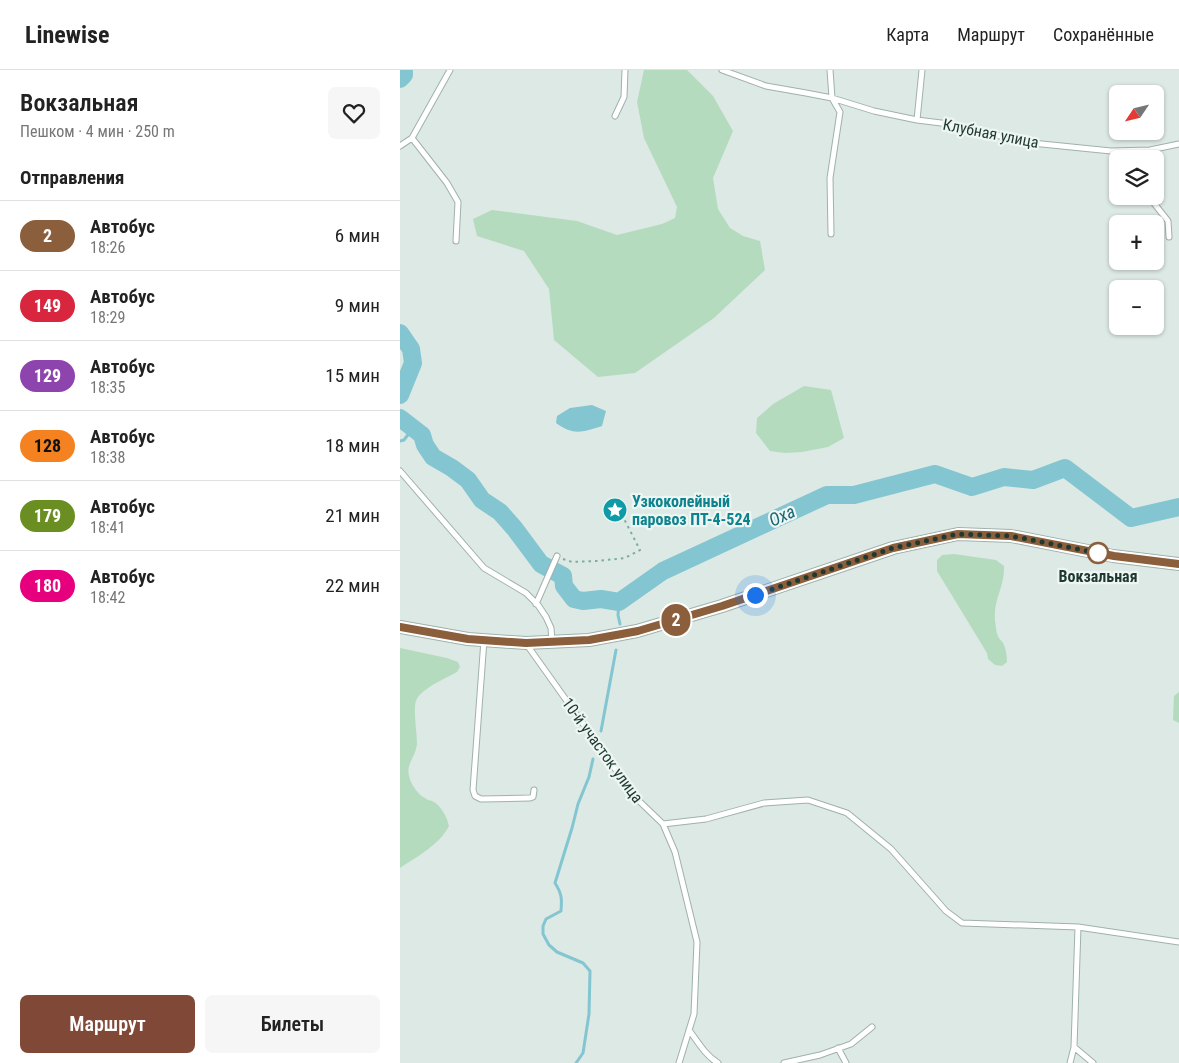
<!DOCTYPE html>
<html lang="ru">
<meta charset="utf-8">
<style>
body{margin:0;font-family:"Roboto Condensed",sans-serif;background:#f6f6f6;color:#222;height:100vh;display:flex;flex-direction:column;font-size:19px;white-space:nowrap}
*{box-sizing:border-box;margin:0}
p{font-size:16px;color:#767676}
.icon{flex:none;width:28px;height:28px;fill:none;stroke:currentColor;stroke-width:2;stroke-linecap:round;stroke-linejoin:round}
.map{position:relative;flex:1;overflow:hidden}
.drawer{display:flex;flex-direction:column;background:#fff;width:400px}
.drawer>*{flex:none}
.badge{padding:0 10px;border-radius:16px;font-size:18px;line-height:32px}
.needle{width:32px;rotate:235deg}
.buttons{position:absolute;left:709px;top:15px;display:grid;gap:10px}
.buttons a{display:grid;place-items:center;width:55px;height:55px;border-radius:8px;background:#fff;box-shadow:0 1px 4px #0004;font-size:25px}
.you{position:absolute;width:25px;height:25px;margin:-12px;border:4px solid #fff;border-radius:50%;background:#1a73e8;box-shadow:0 0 0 8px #1a73e833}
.map>.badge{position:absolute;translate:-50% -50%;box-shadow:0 0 0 2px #fff}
h2{padding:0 20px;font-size:19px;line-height:45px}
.round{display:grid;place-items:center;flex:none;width:52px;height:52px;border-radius:8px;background:#f6f6f6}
.head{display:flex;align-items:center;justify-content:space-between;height:85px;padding:0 20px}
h1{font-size:24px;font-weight:600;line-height:38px}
.action{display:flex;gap:10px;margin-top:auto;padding:10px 20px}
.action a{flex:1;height:58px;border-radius:8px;background:#804837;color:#fff;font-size:20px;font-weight:600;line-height:58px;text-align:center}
.action a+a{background:#f6f6f6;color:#222}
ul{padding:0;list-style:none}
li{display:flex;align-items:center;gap:15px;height:70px;padding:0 20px;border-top:1px solid #e0e0e0}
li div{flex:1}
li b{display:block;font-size:19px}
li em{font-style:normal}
li .badge{min-width:55px;font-weight:700;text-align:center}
header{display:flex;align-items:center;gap:30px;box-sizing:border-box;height:70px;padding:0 25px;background:#fff;border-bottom:1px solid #e0e0e0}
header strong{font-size:24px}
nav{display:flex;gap:28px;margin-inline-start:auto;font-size:18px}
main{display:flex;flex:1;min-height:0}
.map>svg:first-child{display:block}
.green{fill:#b5dbbf}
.water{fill:#83c5d0}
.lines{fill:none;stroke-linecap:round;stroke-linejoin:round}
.stream{stroke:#83c5d0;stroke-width:3}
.river{stroke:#83c5d0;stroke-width:18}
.service-casing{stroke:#a0b1ab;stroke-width:7}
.tertiary-casing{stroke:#a0b1ab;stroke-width:14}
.path{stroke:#7dad9e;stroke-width:2;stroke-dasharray:2.5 4;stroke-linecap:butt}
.service{stroke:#fff;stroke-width:5}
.tertiary{stroke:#fff;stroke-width:12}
.line-casing{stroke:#fff;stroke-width:11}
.line{stroke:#8b5e3c;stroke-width:8}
.walk{stroke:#1f3931;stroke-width:5;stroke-dasharray:0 9}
.stop-dot{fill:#fff;stroke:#8b5e3c;stroke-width:2.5}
.labels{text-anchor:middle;stroke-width:4.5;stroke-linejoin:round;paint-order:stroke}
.street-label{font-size:16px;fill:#1f3931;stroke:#edf6f2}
.culture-label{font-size:16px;font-weight:bold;fill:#0d838f;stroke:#edf6f2;text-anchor:start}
.stop-label{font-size:16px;font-weight:bold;fill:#1f3931;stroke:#edf6f2}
.water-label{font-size:18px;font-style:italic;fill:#196674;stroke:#edf6f2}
</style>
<header>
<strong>Linewise</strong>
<nav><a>Карта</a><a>Маршрут</a><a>Сохранённые</a></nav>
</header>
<main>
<section class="drawer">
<div class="head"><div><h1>Вокзальная</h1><p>Пешком · 4 мин · 250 m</p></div><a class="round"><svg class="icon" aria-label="heart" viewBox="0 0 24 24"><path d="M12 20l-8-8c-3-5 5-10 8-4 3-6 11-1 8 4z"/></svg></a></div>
<h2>Отправления</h2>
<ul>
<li><span class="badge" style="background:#8b5e3c;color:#fff">2</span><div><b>Автобус</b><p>18:26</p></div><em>6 мин</em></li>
<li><span class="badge" style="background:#d7263d;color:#fff">149</span><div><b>Автобус</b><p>18:29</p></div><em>9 мин</em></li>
<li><span class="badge" style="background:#8e44ad;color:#fff">129</span><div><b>Автобус</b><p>18:35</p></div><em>15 мин</em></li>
<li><span class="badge" style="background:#f58220;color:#111">128</span><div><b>Автобус</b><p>18:38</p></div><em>18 мин</em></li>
<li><span class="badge" style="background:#6b8e23;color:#fff">179</span><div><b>Автобус</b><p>18:41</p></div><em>21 мин</em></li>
<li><span class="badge" style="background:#e6007e;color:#fff">180</span><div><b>Автобус</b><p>18:42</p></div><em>22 мин</em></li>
</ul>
<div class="action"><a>Маршрут</a><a>Билеты</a></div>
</section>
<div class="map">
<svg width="779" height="993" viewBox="0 0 779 993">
<rect width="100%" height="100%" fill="#dde9e4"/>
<!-- green -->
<path class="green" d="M244 0H287L313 26 333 61 313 108 318 139 330 158 343 166 360 171 365 200 314 248 235 303 198 307 154 270 149 219 124 181 77 166 73 149 92 140 177 151 217 165 262 154 275 148 277 137 244 68 237 32Z
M404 316 431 320 444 368 428 377 402 382 385 383 370 381 356 363 357 348 373 334Z
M554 484 596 490 604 496C605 517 593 529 595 551 596 555 596 562 598 566 599 569 601 570 603 573 606 578 607 586 607 592L602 596 595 595 588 589 587 583 537 501V490L542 485Z
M0 578 47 588 58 592 60 597 57 602C46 608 20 619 16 631 13 639 17 663 17 673 16 690 2 694 12 714 14 718 20 726 25 728 27 730 30 730 32 731 41 735 47 747 49 756 39 775 18 786 0 798Z
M779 622V653L773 650 774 626Z"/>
<!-- water -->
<path class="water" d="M192 335 206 341 202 356C182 362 174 366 156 353L157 346 170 338Z"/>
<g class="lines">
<!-- stream -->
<path class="stream" d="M0 371 4 370 13 358
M219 532 218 545 220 554
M201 661 216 580
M176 993 183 983 189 944 190 901 183 893 157 882 149 875 143 864V856L146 849 161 841C162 829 162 824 155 813L172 758 178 734 189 707 193 689"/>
<!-- river -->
<path class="river" d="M0 9 4 5V0
M0 263 11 279 13 293 0 325
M0 348 22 365 25 375 33 387 52 398 68 410 82 430 100 442 115 459 141 494 163 506 164 516 174 529 183 531 201 529 219 532 263 501 427 425H454L535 404 572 417 604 407 633 410 665 398 731 448 779 437"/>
<defs>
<path id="service" d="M322 0 366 16 406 23 432 28 440 42 430 108 431 164
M430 0 432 28 474 41 517 50 541 53 632 73 711 81 750 80 779 74
M215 46 224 27 225 0
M517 50 522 0
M12 68 47 113 58 132 56 171
M0 76 12 68 50 0
M718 81 719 89
M746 126 753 132 768 151 769 167
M0 401 84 498 126 523 138 535 146 547 151 558 152 571
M136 534 157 486
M84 570 73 720 75 726 81 729 130 728 133 727 134 720
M127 575 236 728 263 754 275 782 297 872 294 944 279 993
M263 754 306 749 364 733 408 730 447 743 491 779 546 841 562 853 678 857 674 977 693 993
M678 857 779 872
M289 960C298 972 305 985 318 993
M438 978 446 993
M384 993 420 985 451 974 472 957
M670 993 674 977"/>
<path id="tertiary" d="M0 557 68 569 126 573 189 570 237 561 322 536 493 478 558 464 611 466 713 486 779 494"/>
</defs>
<!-- service casing -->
<use href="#service" class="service-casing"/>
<!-- tertiary casing -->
<use href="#tertiary" class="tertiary-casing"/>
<!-- path -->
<path class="path" d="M163 489 172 492 197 491 225 488 240 480 222 445"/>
<!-- service -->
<use href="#service" class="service"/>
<!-- tertiary -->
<use href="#tertiary" class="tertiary"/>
</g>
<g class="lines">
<defs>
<path id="line" d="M0 557 68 569 126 573 189 570 238 561 322 536 493 478 558 464 611 466 714 486 779 494"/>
</defs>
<!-- line casing -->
<use href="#line" class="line-casing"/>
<!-- line -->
<use href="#line" class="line"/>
<!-- walk -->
<path class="walk" d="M355 525 493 478 558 464 611 466 698 483"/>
</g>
<!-- icons -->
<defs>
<symbol id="sight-disc" viewBox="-11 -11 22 22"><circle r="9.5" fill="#0f9aa8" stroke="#edf6f2"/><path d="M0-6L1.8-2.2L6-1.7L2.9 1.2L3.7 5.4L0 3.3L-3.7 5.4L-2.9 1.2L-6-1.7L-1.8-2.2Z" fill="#fff"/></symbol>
</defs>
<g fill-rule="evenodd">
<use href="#sight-disc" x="201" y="426" width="28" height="28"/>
</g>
<!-- markers -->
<circle class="stop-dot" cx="698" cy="483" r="10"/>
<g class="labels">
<!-- street labels -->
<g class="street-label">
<text transform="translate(591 63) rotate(11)" y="6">Клубная улица</text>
<text transform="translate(203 680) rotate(54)" y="6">10-й участок улица</text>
</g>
<!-- culture labels -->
<g class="culture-label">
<text x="232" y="437">Узкоколейный<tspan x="232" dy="18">паровоз ПТ-4-524</tspan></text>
</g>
<!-- stop labels -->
<g class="stop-label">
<text x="698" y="512">Вокзальная</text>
</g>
<!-- water labels -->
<g class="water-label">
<text transform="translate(382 446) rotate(-25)" y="6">Оха</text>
</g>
</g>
</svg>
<div class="buttons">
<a><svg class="needle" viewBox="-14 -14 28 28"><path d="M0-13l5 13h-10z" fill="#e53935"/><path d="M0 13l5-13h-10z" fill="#767676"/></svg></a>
<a><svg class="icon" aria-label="layers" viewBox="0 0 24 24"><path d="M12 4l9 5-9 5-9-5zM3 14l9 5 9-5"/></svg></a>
<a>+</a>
<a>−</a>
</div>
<div class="you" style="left:355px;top:525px"></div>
<b class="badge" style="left:276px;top:550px;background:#8b5e3c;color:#fff">2</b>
</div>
</main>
